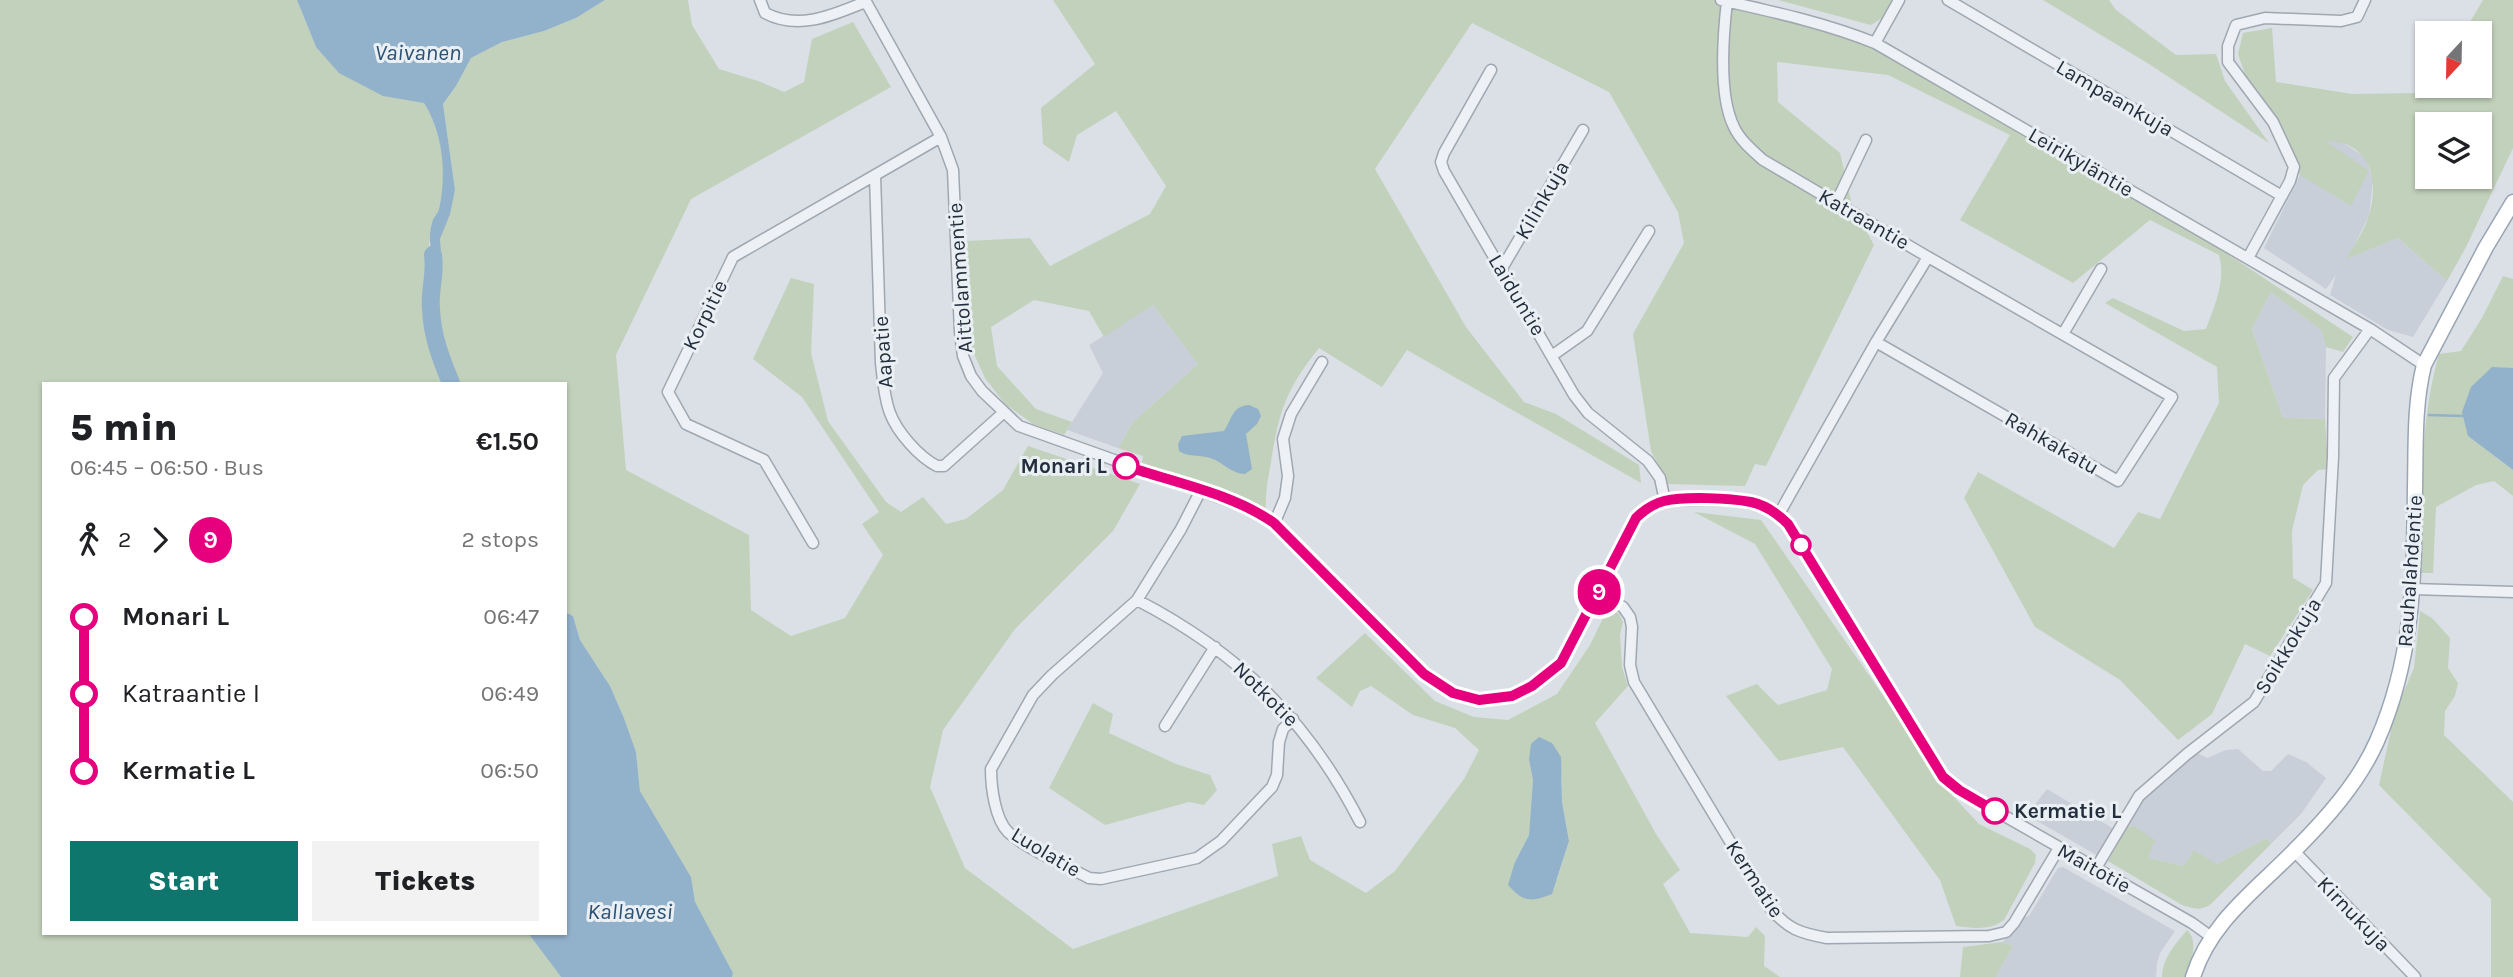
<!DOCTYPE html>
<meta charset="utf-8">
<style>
body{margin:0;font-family:Karla,sans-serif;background:#f2f2f2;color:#202124;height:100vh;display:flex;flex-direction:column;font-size:26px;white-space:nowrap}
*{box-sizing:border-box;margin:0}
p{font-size:23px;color:#757577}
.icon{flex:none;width:38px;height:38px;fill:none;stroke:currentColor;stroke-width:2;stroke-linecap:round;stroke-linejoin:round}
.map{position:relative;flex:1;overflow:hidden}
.side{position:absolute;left:42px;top:382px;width:525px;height:553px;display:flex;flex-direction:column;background:#fff;border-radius:0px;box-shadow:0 2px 5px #0004}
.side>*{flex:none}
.badge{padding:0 14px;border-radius:23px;font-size:24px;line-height:46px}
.needle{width:46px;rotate:202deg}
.fabs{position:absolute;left:2415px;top:21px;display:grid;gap:14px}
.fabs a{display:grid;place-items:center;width:77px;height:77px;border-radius:0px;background:#fff;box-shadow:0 2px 5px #0004;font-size:35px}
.map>.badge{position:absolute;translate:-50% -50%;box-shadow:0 0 0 4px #fff}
.legs{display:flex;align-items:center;gap:10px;height:77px;padding:0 28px;font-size:23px}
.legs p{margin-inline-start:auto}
.summary{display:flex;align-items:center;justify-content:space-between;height:119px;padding:0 28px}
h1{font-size:38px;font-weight:800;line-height:52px}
.primary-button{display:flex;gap:14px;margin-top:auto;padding:14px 28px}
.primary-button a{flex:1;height:80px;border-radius:0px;background:#0f766e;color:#fff;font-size:28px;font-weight:800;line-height:80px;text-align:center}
.primary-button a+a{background:#f2f2f2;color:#202124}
ul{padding:0 28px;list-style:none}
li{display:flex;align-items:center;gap:24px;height:77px;font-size:26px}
li i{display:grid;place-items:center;width:10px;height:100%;margin:0 9px;background:currentColor}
li i::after{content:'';width:18px;height:18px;margin:-9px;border:5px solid;border-radius:50%;background:#fff}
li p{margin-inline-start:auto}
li:first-child i{background:linear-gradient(#0000 50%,currentColor 0)}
li:last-child i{background:linear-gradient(currentColor 50%,#0000 0)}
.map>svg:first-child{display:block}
.built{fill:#c8cfd9}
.green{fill:#c2d1bb;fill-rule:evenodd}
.water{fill:#92b1ca}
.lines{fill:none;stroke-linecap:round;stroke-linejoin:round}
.stream{stroke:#92b1ca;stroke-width:2.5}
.river{stroke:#92b1ca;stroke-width:18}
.minor-casing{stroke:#a0a7b0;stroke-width:13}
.major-casing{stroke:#99a5b3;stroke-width:17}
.minor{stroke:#edf0f5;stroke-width:10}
.major{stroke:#fff;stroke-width:14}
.line-1-casing{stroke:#fff;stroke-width:16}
.line-1{stroke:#e6007e;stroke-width:10}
.stop-1-dot{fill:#fff;stroke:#e6007e;stroke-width:3.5}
.labels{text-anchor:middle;stroke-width:6;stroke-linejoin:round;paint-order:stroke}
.street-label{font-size:21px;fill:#242f3d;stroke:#eaeff4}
.stop-label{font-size:21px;font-weight:bold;fill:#242f3d;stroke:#eaeff4;text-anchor:end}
.water-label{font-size:23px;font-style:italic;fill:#2b5174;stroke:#eaeff4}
</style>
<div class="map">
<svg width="2513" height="977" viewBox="0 0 2513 977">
<rect width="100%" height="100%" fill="#dae0e6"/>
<!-- built -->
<path class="built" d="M2325 141H2340L2365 157 2373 180 2369 216 2348 258 2398 238 2447 281 2413 337 2388 330 2330 295 2336 275 2326 289 2264 248 2300 175Z
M2271 292 2321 330 2326 347 2325 419 2283 418 2252 329Z
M1153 305 1198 364 1133 422 1118 448 1067 430 1103 373 1089 345Z
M2238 749 2263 771H2271L2288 754 2306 762 2326 778 2301 814 2271 844 2267 838 2217 864 2184 866 2148 858 2134 826 2126 828 2143 798 2196 752 2207 758 2226 750Z
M2047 789 2114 829 2098 856 2027 815Z
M2063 867 2175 931 2160 953 2157 963 2156 977H1996L2013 946 2003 942 2022 918 2029 916 2058 868Z"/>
<!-- green -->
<path class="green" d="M0 0H297L316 47 424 103C443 133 448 174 439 209 438 215 433 218 432 223 430 230 430 238 429 245L441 250 440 239 455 191 443 104 456 86 471 58 502 42 544 31 576 18 605 0H688L692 25 719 69 761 82 784 92 804 82 812 39 853 22 891 87 691 199 616 355 626 470 749 535 751 610 791 636 845 618 883 555 862 524 879 512 802 397 753 359 791 278 814 284 811 353 828 421 886 502 901 512 923 497 946 524 966 519 1003 490 1028 446 1140 484 1113 531 1015 629 943 730 930 787 965 868 1073 949 1278 876 1272 844 1301 836 1310 860 1366 893 1395 871 1464 779 1479 750 1455 728 1413 715 1371 686 1360 691 1352 707 1316 678 1365 633 1435 701 1474 717 1508 720 1557 694 1590 645 1605 614 1613 609 1619 614 1623 622 1620 635 1622 667 1628 686 1595 723 1656 834 1680 870 1663 884 1690 933 1748 937 1756 927 1765 936 1764 966 1780 977H732L733 973 694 901 691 877 640 791 636 752 624 718 610 686 580 640 573 616 565 612V383H44V933H528L561 977H0ZM1529 760 1562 777V802L1569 841 1557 880 1515 862 1529 835 1533 780Z
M1053 0H1727L1874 45 2197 234 2353 337 2343 352 2326 347 2321 330 2271 292 2252 329 2283 418 2325 419 2328 469 2318 470 2303 485 2292 531 2293 578 2313 590 2270 656 2245 644 2212 714 2178 740 2120 680 2035 627 1964 498 1978 472 2114 548 2138 512 2160 519 2219 403 2217 367 2105 303 2113 298 2184 331 2206 329C2215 304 2226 282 2219 255L2150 220 2073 283 1960 220 2010 135 1888 75 1777 62 1778 102 1840 153 1852 205 1874 245 1766 466 1755 464 1745 486 1668 484 1651 451 1633 334 1684 243 1678 212 1609 92 1472 23 1375 169 1466 327 1524 402 1556 414 1639 465 1641 483 1407 350 1382 387 1319 348C1286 389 1279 411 1271 462 1268 479 1265 494 1266 511L1142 464 1143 456 1118 448 1133 422 1198 364 1153 305 1104 337 1089 311 1034 300 991 327 997 366 1036 409 1072 422 1064 435 1033 424 1005 404 985 378 970 345 967 241 1030 238 1050 266 1150 214 1166 186 1116 111 1077 135 1069 162 1043 144 1041 108 1095 64Z
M1778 0H1892L1882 18 1871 25Z
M2043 0H2109L2116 10 2176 55 2216 54 2225 81 2269 143 2149 64Z
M2483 0H2513V148L2466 247 2447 281 2398 238 2346 259C2354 245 2365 230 2369 215 2380 179 2369 141 2326 141L2369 171 2351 206 2300 175 2280 122 2247 80 2238 54 2243 33 2272 28 2276 82 2352 94 2420 93 2427 43V86H2480V33H2436L2438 30 2467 27ZM2427 124H2480V177H2427Z
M2503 276 2513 279V368H2492L2468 436 2513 470V496L2494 481 2476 485 2436 507 2433 573H2420C2422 501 2419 424 2439 354L2461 351 2482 318Z
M1694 512 1761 520 1953 796 1979 824 2030 849 2036 855 2035 863 2004 920C1990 931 1972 928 1956 926L1940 880 1843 747 1779 761 1726 696 1757 684 1778 705 1827 690 1832 669 1755 544Z
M2420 611 2432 618 2450 638 2448 668 2458 683 2455 696 2445 711 2444 735 2513 802V977H2491V899L2379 785 2395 712 2414 668Z
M1093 703 1113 714 1109 733 1176 764 1210 775 1217 790 1204 805 1189 802 1105 825 1049 788Z
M2134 826 2155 840 2148 858 2184 866 2194 850 2217 864 2267 838 2271 844 2211 904C2201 911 2194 909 2182 905L2108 861 2126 828Z
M2187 930C2199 941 2191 963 2187 977H2162C2163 957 2175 945 2187 930Z
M2003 942 2013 946 1996 977H1960L1963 947Z"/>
<!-- water -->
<path class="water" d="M297 0H605L576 18 544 31 502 42 471 58 456 86 443 104 455 190 450 214 440 239 441 250 433 255C429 245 429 233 432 223 433 217 438 214 439 209 447 174 443 133 424 103L383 96 339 73 316 47Z
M2492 367 2513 368V470L2468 436 2462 412 2471 387Z
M1249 405 1258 409 1261 416 1257 424 1246 434 1252 469 1245 474C1232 474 1225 464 1213 459 1202 454 1189 458 1179 451L1178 444 1182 436 1224 431C1232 419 1232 406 1249 405Z
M565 612 573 616 580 640 610 686 624 718 636 752 640 791 691 877 695 902 733 973 732 977H561L528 933H565Z
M1539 737 1552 743 1561 757 1562 802 1569 841 1552 894C1531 902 1524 903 1508 885L1515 862 1529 835 1533 780 1529 760 1531 744Z"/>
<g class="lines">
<!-- stream -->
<path class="stream" d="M2429 415 2464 416"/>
<!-- river -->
<path class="river" d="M433 255C436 274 429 291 431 309 432 336 441 359 451 383"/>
<defs>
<path id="minor" d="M760 0 765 13C799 31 833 15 865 2
M865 0 941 137 953 170 960 332 963 356 971 376 982 391 1019 426 1257 511 1274 524 1424 674 1453 693 1479 700 1512 696 1532 686 1561 663 1636 518C1649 506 1660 501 1677 500 1714 500 1761 494 1788 524L1943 777 1959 790 2192 923 2210 936
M1721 0C1774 12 1825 23 1875 43L2370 329 2424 365
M1948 0 2282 196
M1727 1C1723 36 1718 95 1734 127 1740 140 1752 150 1763 160L1928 257 1876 342 1779 514
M1875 43 1899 0
M1491 70 1444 153 1441 162 1444 171 1574 395 1588 413 1648 461 1660 478 1665 501
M875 175 881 363C883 380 884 397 890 413 897 432 919 457 937 466H944L1003 413
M1836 203 1866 140
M2248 258 2290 181 2294 167 2273 122 2228 62V46L2236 25 2265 18 2341 21 2357 17 2365 0
M1501 270 1583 130
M2063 334 2101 269
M1876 342 2118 481 2172 397 1928 257
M1553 355 1587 331 1649 231
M1201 490 1181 529 1137 600 1052 675 1033 695 991 769C991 787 995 819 1008 832 1026 849 1067 866 1089 878L1101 879 1197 858 1221 841 1272 787 1277 775 1279 742 1283 729 1293 719
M1274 524 1285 498 1288 476 1283 439 1291 414 1322 362
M813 543 764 460 686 424 668 392 733 257 941 137
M2412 589 2513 592
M1598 594 1623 607 1630 617 1632 627 1630 665 1634 682 1770 908C1788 929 1799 933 1827 938L1989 936 2006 932 2014 923 2059 848
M1137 600C1239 653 1307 719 1360 822
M1165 726 1215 647
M2294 851 2415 977
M2096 868 2139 796 2187 754 2254 702 2326 583 2333 457 2334 378 2370 329"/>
<path id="major" d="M2193 977C2210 922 2256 890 2294 851 2326 819 2359 782 2377 741 2414 657 2414 577 2415 487 2416 446 2414 405 2424 365L2486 247 2513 202"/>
</defs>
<!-- minor casing -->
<use href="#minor" class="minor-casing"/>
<!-- major casing -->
<use href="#major" class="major-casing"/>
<!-- minor -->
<use href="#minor" class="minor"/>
<!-- major -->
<use href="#major" class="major"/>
</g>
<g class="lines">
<defs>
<path id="line-1" d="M1126 466C1175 483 1231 493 1274 523L1424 674 1453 693 1479 700 1512 696 1532 686 1561 663 1636 518C1644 510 1652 504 1664 501 1686 496 1729 498 1751 502 1765 505 1778 514 1788 524L1943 777 1959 790 1995 811"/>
</defs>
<!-- line-1 casing -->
<use href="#line-1" class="line-1-casing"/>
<!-- line-1 -->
<use href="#line-1" class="line-1"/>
</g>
<!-- markers -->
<g class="stop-1-dot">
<circle cx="1126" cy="466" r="12"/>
<circle cx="1801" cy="545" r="9"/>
<circle cx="1995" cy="811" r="12"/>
</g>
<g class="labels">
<!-- street labels -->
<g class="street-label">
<text transform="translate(2115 98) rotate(30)" y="7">Lampaankuja</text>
<text transform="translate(2081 162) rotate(30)" y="7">Leirikyläntie</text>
<text transform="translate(1542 200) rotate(-60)" y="7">Kilinkuja</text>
<text transform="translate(1864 219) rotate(30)" y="7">Katraantie</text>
<text transform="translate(960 278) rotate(-94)" y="7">Aittolammentie</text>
<text transform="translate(1517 295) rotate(59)" y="7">Laiduntie</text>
<text transform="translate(705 315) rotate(-64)" y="7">Korpitie</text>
<text transform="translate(883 352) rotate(-94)" y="7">Aapatie</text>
<text transform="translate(2052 443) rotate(30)" y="7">Rahkakatu</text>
<text transform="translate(2410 571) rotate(-86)" y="7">Rauhalahdentie</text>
<text transform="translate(2288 646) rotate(-59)" y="7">Soikkokuja</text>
<text transform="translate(1266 694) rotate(45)" y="7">Notkotie</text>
<text transform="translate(1046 852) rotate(31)" y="7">Luolatie</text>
<text transform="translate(2094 868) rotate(29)" y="7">Maitotie</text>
<text transform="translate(1755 879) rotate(57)" y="7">Kermatie</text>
<text transform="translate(2354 914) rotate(46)" y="7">Kirnukuja</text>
</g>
<!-- stop labels -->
<g class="stop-label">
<text x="1107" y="473">Monari L</text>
<text x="2014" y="818" text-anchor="start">Kermatie L</text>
</g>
<!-- water labels -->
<g class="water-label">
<text x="418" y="60">Vaivanen</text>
<text x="630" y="919">Kallavesi</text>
</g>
</g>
</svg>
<div class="fabs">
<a><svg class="needle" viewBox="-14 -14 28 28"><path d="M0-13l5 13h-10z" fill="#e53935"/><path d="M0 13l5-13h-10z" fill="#757577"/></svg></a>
<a><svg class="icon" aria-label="layers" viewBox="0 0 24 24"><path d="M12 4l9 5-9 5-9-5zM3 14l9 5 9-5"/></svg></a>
</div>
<b class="badge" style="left:1599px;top:592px;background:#e6007e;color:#fff">9</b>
<section class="side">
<div class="summary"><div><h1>5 min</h1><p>06:45 – 06:50 · Bus</p></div><b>€1.50</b></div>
<div class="legs"><svg class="icon" aria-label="walk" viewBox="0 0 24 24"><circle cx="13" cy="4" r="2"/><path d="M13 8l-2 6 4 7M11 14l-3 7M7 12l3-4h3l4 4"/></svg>2<svg class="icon" aria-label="forward" viewBox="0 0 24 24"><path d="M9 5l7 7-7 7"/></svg><b class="badge" style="background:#e6007e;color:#fff">9</b><p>2 stops</p></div>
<ul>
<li><i style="color:#e6007e"></i><b>Monari L</b><p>06:47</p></li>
<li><i style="color:#e6007e"></i><span>Katraantie I</span><p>06:49</p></li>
<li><i style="color:#e6007e"></i><b>Kermatie L</b><p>06:50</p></li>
</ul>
<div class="primary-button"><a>Start</a><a>Tickets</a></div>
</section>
</div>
